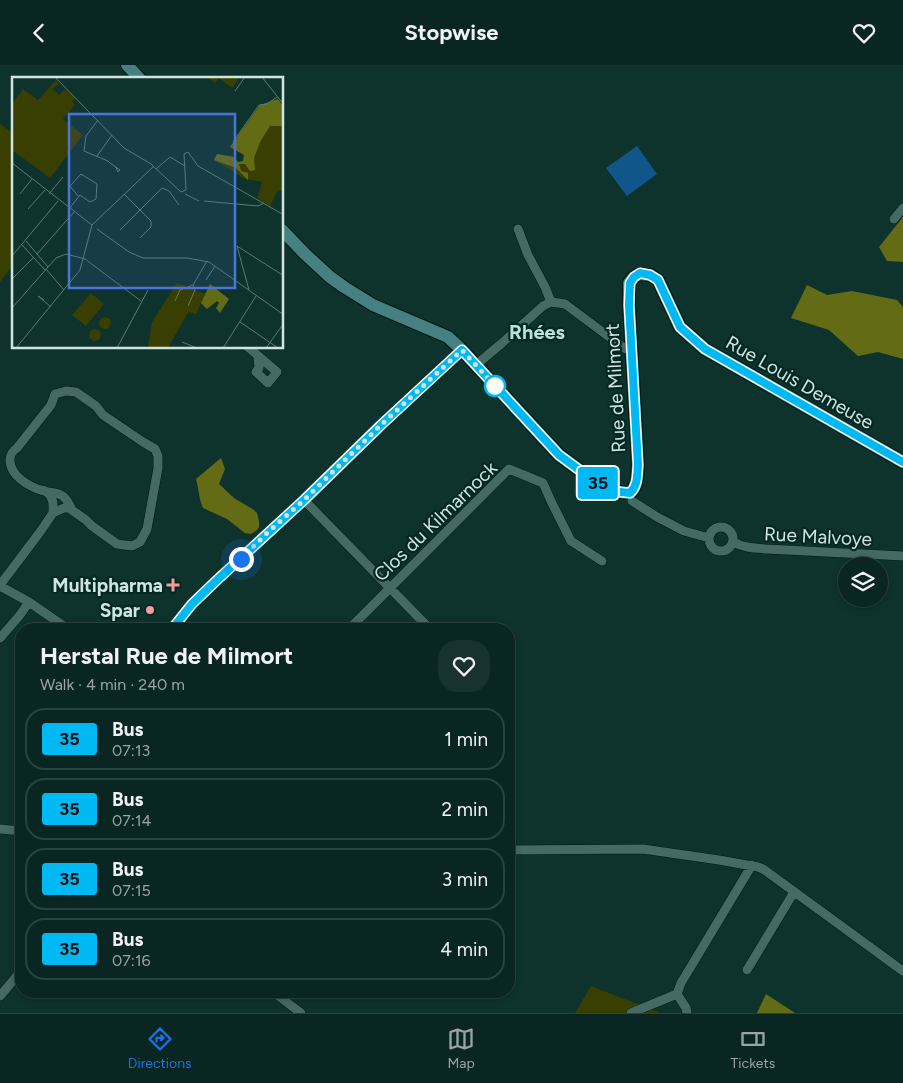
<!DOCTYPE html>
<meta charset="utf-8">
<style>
body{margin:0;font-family:Figtree,sans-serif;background:#18322f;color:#f1f3f6;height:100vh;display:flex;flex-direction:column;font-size:19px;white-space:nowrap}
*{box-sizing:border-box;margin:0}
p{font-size:16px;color:#99a5a5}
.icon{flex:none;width:28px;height:28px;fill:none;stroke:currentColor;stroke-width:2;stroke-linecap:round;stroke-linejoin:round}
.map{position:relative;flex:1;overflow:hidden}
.details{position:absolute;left:15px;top:558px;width:500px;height:375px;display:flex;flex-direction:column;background:#0a2622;border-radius:20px;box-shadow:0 2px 8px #0003,0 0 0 1px #2a4340}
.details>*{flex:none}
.badge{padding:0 10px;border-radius:4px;font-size:18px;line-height:32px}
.fabs{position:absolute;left:838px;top:492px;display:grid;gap:10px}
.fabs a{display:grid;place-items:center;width:50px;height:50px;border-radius:50%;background:#0a2622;box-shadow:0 2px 8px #0003,0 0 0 1px #2a4340;font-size:25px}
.you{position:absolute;width:25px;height:25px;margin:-12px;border:4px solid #fff;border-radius:50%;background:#1a73e8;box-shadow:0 0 0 8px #1a73e833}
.map>.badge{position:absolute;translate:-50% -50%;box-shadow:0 0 0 2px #fff}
.round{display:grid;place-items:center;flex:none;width:52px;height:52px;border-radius:20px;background:#18322f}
.summary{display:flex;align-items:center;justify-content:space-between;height:85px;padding:0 25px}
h1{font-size:24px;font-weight:700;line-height:38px}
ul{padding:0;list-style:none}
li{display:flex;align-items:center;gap:15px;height:62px;margin:0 10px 8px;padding:0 15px;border:2px solid #2a4340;border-radius:20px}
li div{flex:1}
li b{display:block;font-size:19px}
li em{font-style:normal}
li .badge{min-width:55px;font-weight:700;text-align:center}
header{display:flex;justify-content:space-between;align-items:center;height:65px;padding:0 25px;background:#0a2622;font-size:22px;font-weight:700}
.dock{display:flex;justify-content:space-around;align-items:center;height:70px;border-top:1px solid #2a4340;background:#0a2622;font-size:14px;color:#99a5a5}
.dock a{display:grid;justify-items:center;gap:2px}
.dock .active{color:#1a73e8}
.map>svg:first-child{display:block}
.green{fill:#393f01}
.forest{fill:#636c14}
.water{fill:#11568a}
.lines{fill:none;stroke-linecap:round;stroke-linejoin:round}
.street-casing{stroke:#001915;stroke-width:10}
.secondary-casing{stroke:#001915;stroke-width:14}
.street{stroke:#456a63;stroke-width:9}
.secondary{stroke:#478081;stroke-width:12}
.line-casing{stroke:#fff;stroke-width:11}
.line{stroke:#00b9f2;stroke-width:8}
.walk{stroke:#d1e5e0;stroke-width:5;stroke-dasharray:0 9}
.stop-dot{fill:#fff;stroke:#00b9f2;stroke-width:2.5}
.poi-dot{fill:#f59b9e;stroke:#032924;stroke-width:2}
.labels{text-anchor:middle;stroke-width:4.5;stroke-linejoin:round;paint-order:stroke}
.street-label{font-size:19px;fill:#d1e5e0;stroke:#032924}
.poi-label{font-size:19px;font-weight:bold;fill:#d1e5e0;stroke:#032924;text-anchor:end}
.neighbourhood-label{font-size:20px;font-weight:bold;fill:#bbe2da;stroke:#032924}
.inset-road{fill:none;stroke:#5c7a75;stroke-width:1}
.view{fill:#4a74da;fill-opacity:0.15;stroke:#4a74da;stroke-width:2.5}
.inset-edge{fill:none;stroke:#d1e5e0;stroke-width:2.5}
</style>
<header><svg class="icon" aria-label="back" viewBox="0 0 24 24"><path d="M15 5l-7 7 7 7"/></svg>Stopwise<svg class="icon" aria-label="heart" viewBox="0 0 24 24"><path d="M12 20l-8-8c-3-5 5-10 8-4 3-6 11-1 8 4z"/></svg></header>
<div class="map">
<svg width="903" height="948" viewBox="0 0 903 948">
<rect width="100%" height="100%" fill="#0e332d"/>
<!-- green -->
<path class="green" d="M0 59 14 69V198L0 217Z
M591 921 660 948H575Z"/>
<!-- forest -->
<path class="forest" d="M903 152V197L887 196 879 182Z
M807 220 827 230 852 226 897 235 903 242V294L878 287 858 291 829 265 791 253Z
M221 393 225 404 219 419 234 433 254 445 257 448 259 456V462L257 465 251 469 245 468 227 454 203 443C199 435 199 424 196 414Z
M766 929 795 948H757Z"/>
<!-- water -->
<path class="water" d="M637 81 657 109 627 131 606 103Z"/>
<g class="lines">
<defs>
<path id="street" d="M894 154 903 143
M518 164 528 190 545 222 551 237
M248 282 277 307 268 318 256 307 259 303 258 292
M476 300 502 278 543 241 551 237 565 239 624 283 632 286
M48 427C63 428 66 432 72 445
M304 435 430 564
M632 436 657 452 684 466 709 473
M709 474a12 12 0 1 1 24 0a12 12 0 1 1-24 0Z
M733 477C744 483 755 483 767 484L903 491
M0 520 40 467 53 448 64 443H69L86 455 92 461 117 479 132 481 140 477 147 464 158 403V391L155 384 143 377 103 350 96 341 76 327 66 326 55 329 51 340 17 383C12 386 10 389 10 396 11 409 24 418 35 423 40 426 45 424 49 429 54 435 53 440 53 448
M0 521 29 537 68 564
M172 564 192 539 217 515 304 435 381 360 462 285
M349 564 509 404 543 418 551 436 571 476 602 496
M0 573 20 550 29 537
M0 764 21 766
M509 785 643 784 719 795 758 802 763 804 903 906
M747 905 794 827
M272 926 301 948
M677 929 686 943 687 948
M0 931 21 906
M631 948 677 929 681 918 752 800"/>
<path id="secondary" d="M127 0 140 14
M282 165 304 188 330 212 344 222 373 240 448 272 462 285 559 390 593 415 610 426 630 428C638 421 637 410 638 400L629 240V218L634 212 640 209 650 210 658 215 680 262 705 284 903 397"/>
</defs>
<!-- street casing -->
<use href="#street" class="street-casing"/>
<!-- secondary casing -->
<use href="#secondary" class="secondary-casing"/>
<!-- street -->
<use href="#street" class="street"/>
<!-- secondary -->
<use href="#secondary" class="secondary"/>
</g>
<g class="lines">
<defs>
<path id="line" d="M172 564 192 539 217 515 304 435 381 360 462 285 559 390 593 415 610 426 630 428C638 421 637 410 638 400L629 240 630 218 634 212 640 208 650 210 658 215 680 262 705 284 903 397"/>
</defs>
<!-- line casing -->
<use href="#line" class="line-casing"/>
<!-- line -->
<use href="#line" class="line"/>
<!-- walk -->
<path class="walk" d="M241 494 265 470 304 435 381 360 462 285 495 321"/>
</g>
<!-- markers -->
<circle class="stop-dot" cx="495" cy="321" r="10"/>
<g class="poi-dot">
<path d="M170.5 512.5h5v5h5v5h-5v5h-5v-5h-5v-5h5z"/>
<circle cx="150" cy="545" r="5"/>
</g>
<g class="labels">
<!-- street labels -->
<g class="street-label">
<text transform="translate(800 317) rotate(30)" y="7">Rue Louis Demeuse</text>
<text transform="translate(615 323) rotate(-93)" y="7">Rue de Milmort</text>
<text transform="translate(435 456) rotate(-44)" y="7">Clos du Kilmarnock</text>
<text transform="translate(818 471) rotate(3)" y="7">Rue Malvoye</text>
</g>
<!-- poi labels -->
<g class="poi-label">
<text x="163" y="527">Multipharma</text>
<text x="140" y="552">Spar</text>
</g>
<!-- neighbourhood labels -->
<g class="neighbourhood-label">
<text x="537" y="274">Rhées</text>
</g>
</g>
<!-- overview -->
<g transform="translate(12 12)">
<rect width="271" height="271" fill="#0e332d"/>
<path d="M195 0H222L226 3 220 11 207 1 203 6ZM44 3 47 6 41 12 47 18 53 12 63 21 60 25 63 28 51 42 71 58 38 101 0 73V27L11 12 26 23ZM271 29V115L266 113 258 129 245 121 250 105 233 102 202 83 205 77 222 80 226 85 231 84 232 78 218 70ZM165 206 193 217 184 237 177 235 174 239 156 271H136L140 245ZM79 216 92 227 74 249 60 238ZM87 246a6 6 0 1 1 12 0a6 6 0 1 1-12 0ZM77 258a6 6 0 1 1 12 0a6 6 0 1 1-12 0Z" fill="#393f01"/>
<path d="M266 22 271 29V49H258L248 65 242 81 243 93 238 94 233 87H227L229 94 236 96V103L224 91 202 83 205 77 222 80 226 85 231 84 232 78 218 70 248 28ZM198 207 217 222 208 236 204 231 207 226 205 224 195 232 189 226Z" fill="#636c14"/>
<path class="inset-road" d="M43 0 112 71 139 87 169 115 174 113 172 77 176 75 186 89 272 138M250 0 272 28M223 14 233 0M86 43 74 59 72 74 96 84 98 86 108 93 106 95 104 90M221 65 247 28 255 27 265 20M85 79 100 58M0 86 80 148M144 92 158 80 173 89M8 117 20 102M37 117 51 100M112 117 139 144V150L128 161M173 117 187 124M192 124 246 129 252 126M16 132 33 113M57 132 68 118 78 125 84 122 85 107 69 97 58 109 66 119M85 152 117 175 131 181H175L197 185 272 238M108 153 150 111 157 114 167 128M14 164 36 190M10 168 33 193M225 169 272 199M225 169 237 213M25 177 62 135M0 179 46 124M34 192 52 213M0 202 21 181M194 203 203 189M32 223 26 219 39 230M163 224 168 213 181 208 195 184M176 229 183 213 181 208M0 231 44 181 54 177 73 182 129 224M228 245 266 271M170 265 185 271M4 271 68 193 80 148 142 89M105 271 136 213M211 271 244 219M254 271 272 246"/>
<path class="view" d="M57 37H223V211H57Z"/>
<rect width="271" height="271" class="inset-edge"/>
</g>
</svg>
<div class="fabs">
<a><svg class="icon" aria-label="layers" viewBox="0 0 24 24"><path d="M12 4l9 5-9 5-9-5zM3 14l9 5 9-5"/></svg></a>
</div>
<div class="you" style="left:241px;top:494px"></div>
<b class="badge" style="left:598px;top:418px;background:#00b9f2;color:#111">35</b>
<section class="details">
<div class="summary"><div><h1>Herstal Rue de Milmort</h1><p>Walk · 4 min · 240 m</p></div><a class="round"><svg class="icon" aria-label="heart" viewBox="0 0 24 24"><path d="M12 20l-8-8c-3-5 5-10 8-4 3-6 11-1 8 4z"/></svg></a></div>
<ul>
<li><span class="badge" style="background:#00b9f2;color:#111">35</span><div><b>Bus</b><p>07:13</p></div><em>1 min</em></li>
<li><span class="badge" style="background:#00b9f2;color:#111">35</span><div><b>Bus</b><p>07:14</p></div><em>2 min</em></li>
<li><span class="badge" style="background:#00b9f2;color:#111">35</span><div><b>Bus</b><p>07:15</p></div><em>3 min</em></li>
<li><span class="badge" style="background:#00b9f2;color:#111">35</span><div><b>Bus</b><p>07:16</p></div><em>4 min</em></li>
</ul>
</section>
</div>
<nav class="dock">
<a class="active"><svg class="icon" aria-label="directions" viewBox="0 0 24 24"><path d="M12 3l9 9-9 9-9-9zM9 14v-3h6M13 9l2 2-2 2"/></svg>Directions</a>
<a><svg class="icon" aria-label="map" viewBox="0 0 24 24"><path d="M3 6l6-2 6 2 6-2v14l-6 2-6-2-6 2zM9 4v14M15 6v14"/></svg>Map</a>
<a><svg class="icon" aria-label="tickets" viewBox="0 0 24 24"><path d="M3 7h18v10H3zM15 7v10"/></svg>Tickets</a>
</nav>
